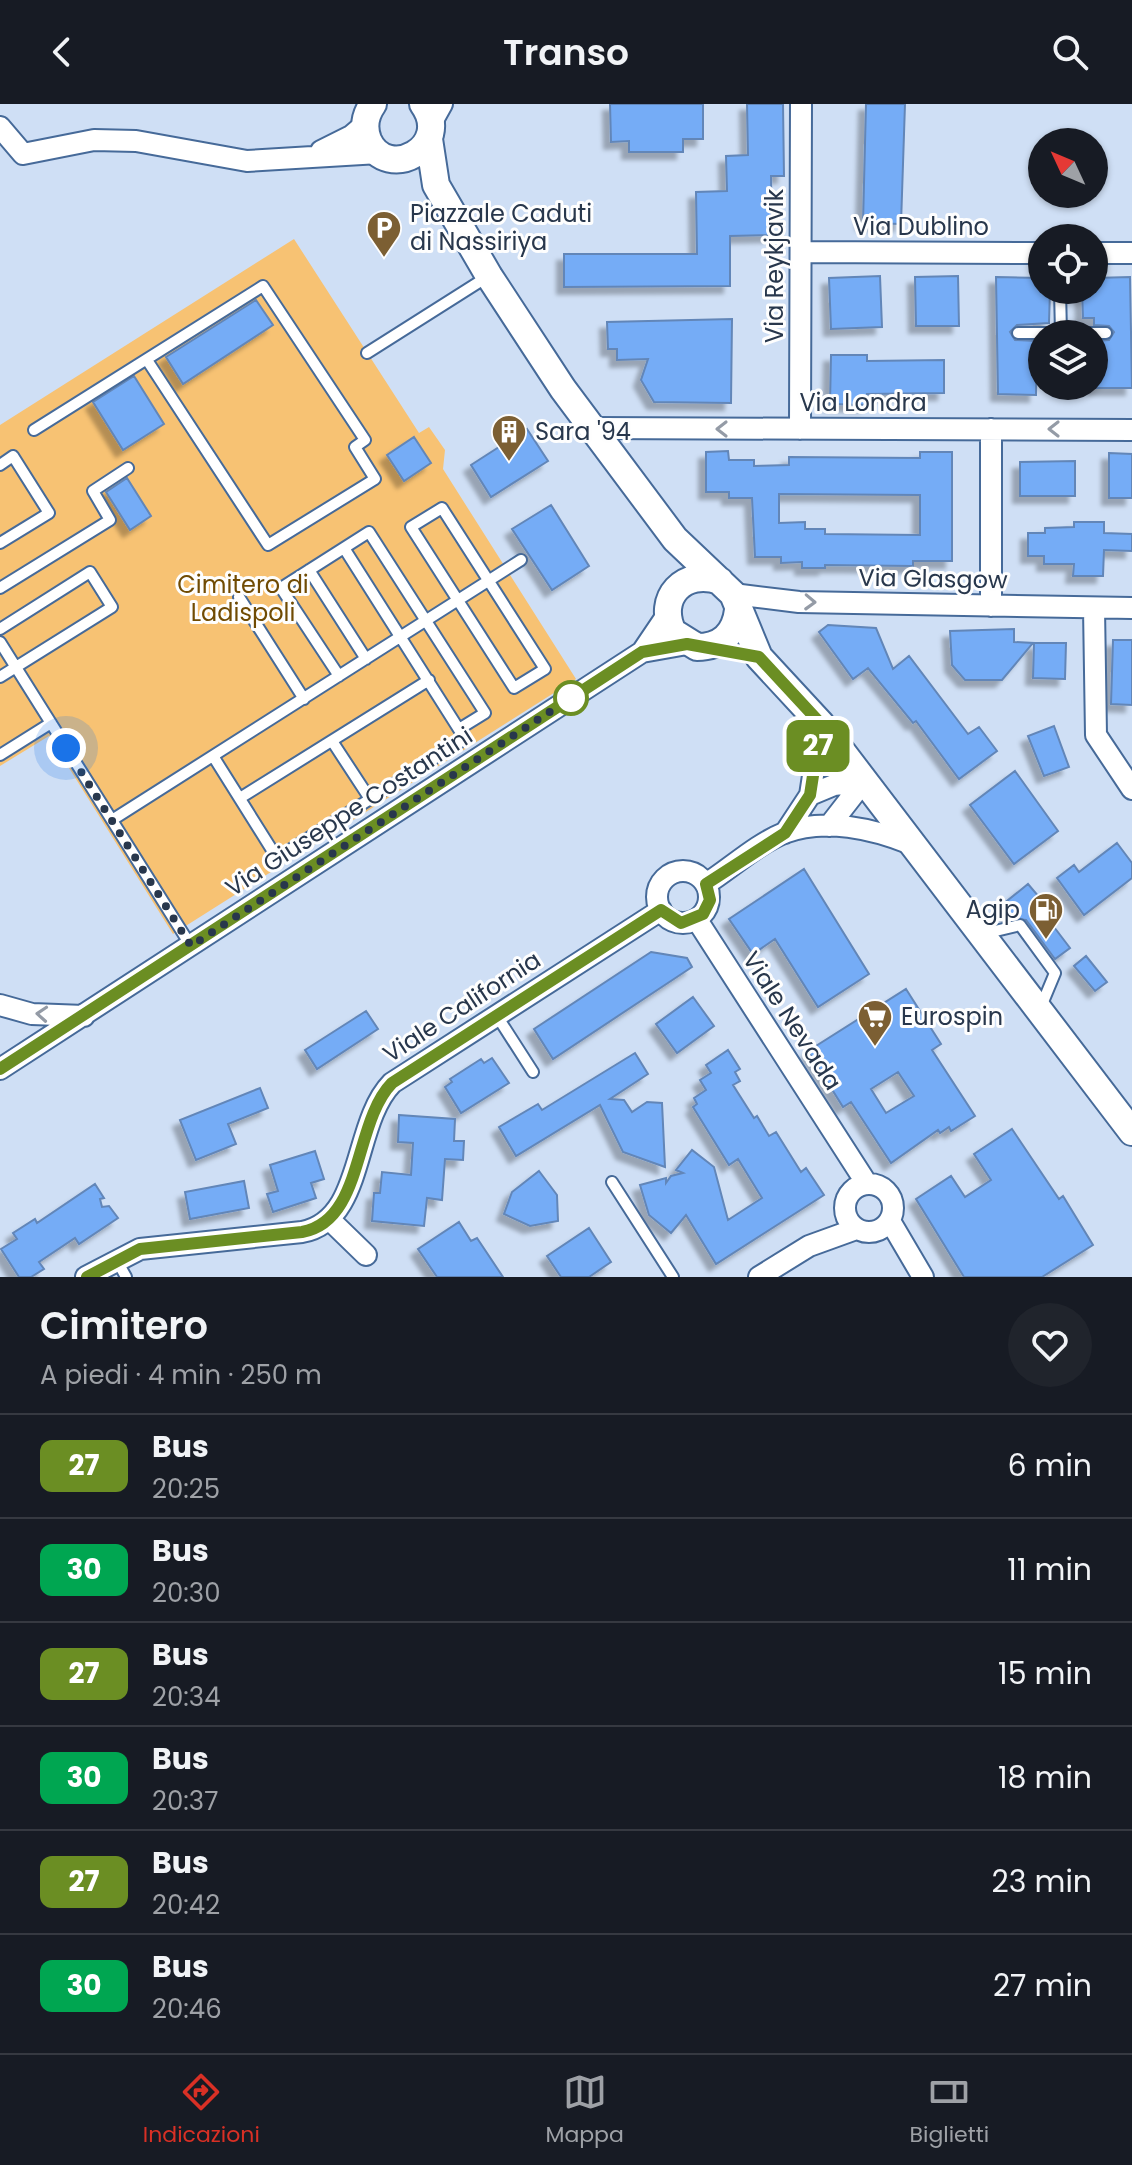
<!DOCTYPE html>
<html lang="it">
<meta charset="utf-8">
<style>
body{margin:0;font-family:Poppins,sans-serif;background:#20242c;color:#f1f3f6;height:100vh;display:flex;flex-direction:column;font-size:30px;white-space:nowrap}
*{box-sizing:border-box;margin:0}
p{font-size:26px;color:#9ea1a6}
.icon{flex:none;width:44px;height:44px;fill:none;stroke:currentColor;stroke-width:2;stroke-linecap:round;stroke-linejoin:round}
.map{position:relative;height:1173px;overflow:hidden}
.sheet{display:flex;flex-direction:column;background:#171b24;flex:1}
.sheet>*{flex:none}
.badge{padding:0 16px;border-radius:12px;font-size:28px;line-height:52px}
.needle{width:52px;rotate:314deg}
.tools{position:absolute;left:1028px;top:24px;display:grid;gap:16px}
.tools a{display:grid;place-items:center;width:80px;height:80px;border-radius:50%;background:#171b24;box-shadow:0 2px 6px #0004;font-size:40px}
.you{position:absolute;width:40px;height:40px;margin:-20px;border:6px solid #fff;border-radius:50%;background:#1a73e8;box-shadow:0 0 0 12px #1a73e833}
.map>.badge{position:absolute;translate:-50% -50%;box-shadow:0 0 0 4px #fff}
.round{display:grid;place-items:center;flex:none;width:84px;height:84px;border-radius:42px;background:#20242c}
.overview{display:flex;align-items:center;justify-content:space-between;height:136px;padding:0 40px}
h1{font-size:38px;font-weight:600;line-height:60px}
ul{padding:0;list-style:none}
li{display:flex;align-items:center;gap:24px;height:104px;padding:0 40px;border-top:2px solid #363941}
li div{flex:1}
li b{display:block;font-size:30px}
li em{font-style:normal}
li .badge{min-width:88px;font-weight:700;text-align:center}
header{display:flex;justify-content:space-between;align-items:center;height:104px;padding:0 40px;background:#171b24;font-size:36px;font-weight:600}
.tabs{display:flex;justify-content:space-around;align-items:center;height:112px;border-top:2px solid #363941;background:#171b24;font-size:22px;color:#9ea1a6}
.tabs a{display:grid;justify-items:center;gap:4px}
.tabs .selected{color:#d93025}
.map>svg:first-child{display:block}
.green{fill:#f7c273}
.building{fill:#75acf6;stroke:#6286b8;stroke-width:2;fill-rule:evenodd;filter:url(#shadow)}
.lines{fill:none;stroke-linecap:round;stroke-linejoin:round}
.service-casing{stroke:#466a99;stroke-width:14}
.minor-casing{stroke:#466a99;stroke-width:24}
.tertiary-casing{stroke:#466a99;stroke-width:30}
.service{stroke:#fff;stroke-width:10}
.minor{stroke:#fff;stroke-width:20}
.tertiary{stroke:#fff;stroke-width:26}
.oneway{stroke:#949ba6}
.line-casing{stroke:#fff;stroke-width:18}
.line{stroke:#6b8e23;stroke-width:12}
.walk{stroke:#28374c;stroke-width:8;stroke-dasharray:0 14.4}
.stop-dot{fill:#fff;stroke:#6b8e23;stroke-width:4}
.labels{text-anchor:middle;stroke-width:6;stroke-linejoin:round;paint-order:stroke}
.poi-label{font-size:24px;fill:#28374c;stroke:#fefefe;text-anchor:start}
.street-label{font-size:24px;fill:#28374c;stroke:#fefefe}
.park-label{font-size:24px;fill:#704b03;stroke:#fefefe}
</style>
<header><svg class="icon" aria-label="back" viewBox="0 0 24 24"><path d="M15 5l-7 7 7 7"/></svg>Transo<svg class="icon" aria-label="search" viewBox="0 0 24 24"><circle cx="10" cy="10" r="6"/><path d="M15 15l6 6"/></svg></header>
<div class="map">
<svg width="1132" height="1173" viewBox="0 0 1132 1173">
<defs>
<filter id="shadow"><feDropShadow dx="-7" dy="7" stdDeviation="2" flood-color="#0004"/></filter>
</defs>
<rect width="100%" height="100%" fill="#cfdff5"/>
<!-- green -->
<path class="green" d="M294 135 419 329 429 323 445 346 443 365 576 575 173 830 49 632 0 662V321Z"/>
<!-- building -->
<path class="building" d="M610 0H703V35H683V48H629V37L611 38Z
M747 0H783L784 72H771L772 131 730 132V182L564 183V150H697L696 88 727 87 726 52 748 51Z
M866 0H905L901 120 863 119Z
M880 172 882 223 831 225 829 174Z
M958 172 959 222H916L915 173Z
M996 173 1042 174V186H1050L1049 219 1017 221 1010 228 1015 236 1037 237 1036 291 998 290Z
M1130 173 1132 284H1094V237L1109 236 1114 228 1109 222 1094 221V214H1083L1082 186H1094V174Z
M256 196 273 221 183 280 166 253Z
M732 215 731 299 654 298 641 276 648 255 617 256V245H608L607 218Z
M831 251H867V257L944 256V289L867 290V301L830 300Z
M134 272 164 320 123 346 93 298Z
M527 325 548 357 491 393 471 361Z
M414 333 431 359 404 377 387 351Z
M728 347 729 356H754V362L789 361V353L920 354V348H952V457H913V462L825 461V464H802V458L781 459V453H755L752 394H729V388H706V348ZM779 390 920 391V431L825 430V425H805V418L779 419Z
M1109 349 1132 350V394H1109Z
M1075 357V392H1020V358Z
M127 374 151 412 130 426 106 388Z
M551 401 589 462 552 486 512 425Z
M1074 418H1104V429L1132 430V447L1104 446 1103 472H1073L1074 460H1044V452H1028V429H1045V424L1074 423Z
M828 521 876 524 893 565 909 552 968 630 979 623 997 647 959 675 916 617 913 619 868 564 853 575 819 528Z
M1014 525V538L1033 539 1002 576H965L952 561 950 527Z
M1113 536H1132V601L1111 600Z
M1034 539H1066L1065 575 1033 574Z
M1054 622 1069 663 1044 672 1028 632Z
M1015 667 1058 727 1014 760 970 701Z
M1117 739 1132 759V774L1084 811 1057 774 1074 761 1079 768Z
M804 765 869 870 818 903 775 835 753 850 729 815Z
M1028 780 1040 794 1035 798 1070 844 1055 855 1026 816 1013 815 1002 801Z
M651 848 687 854 692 863 553 955 534 925Z
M1086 852 1107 878 1095 887 1074 862Z
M906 885 941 940 932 946 975 1012 951 1027 949 1023 940 1029 938 1026 891 1059 851 998 843 1003 808 947ZM898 968 914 992 886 1009 871 985Z
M693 893 714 922 677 949 656 920Z
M366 907 378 925 317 965 305 946Z
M728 946 740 965 735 968 740 977 733 981 754 1014 757 1012 769 1032 776 1028 801 1068 806 1064 824 1091 716 1160 686 1111 671 1129 649 1111 640 1081 666 1074V1079L671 1072 683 1069 676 1066 692 1046 714 1063 728 1116 762 1094 738 1055 729 1061 693 1003 697 1000 694 994 706 986 700 976 711 969 706 961Z
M635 949 648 970 610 995 624 996 632 1008 647 998 662 999 665 1063 623 1048 600 1001 516 1052 499 1023 538 1000 542 1006Z
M492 954 509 979 461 1009 445 983 452 978 450 975 481 955 484 959Z
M260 984 268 1004 228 1020 236 1040 196 1056 180 1016Z
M399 1011 455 1015 454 1037H464L463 1056 445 1055 442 1096 427 1094 424 1122 372 1117 374 1089H380L382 1068 411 1071 413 1039 398 1038Z
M1012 1025 1059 1095 1063 1092 1093 1141 1042 1173H964L916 1095 951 1072 965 1093 991 1076 974 1050Z
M315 1047 324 1075 311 1079 316 1094 273 1108 267 1090 278 1087 270 1061Z
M539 1067 557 1091 558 1117 530 1122 504 1110 512 1088Z
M244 1077 249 1104 190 1115 185 1088Z
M95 1080 104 1094 100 1095 102 1103 109 1102 118 1114 79 1140 75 1134 39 1158 44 1165 31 1173H19L1 1145 17 1135 13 1129 35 1115 37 1119Z
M459 1118 471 1137 477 1134 503 1173H437L418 1145Z
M589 1124 611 1158 589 1173H561L547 1152Z"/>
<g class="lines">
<defs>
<path id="service" d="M1060 186 1061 229
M1018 229H1106
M367 249 487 173
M34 326 263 182 365 336 355 343 375 375 268 441 147 256
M0 361 13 352 49 409 0 439
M442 404 545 565 514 584 411 423Z
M309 466 366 555
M0 484 110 416 93 387 128 364
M239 493 304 595
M0 525 90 468 112 503 0 573
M0 538 191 842
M339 572 281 484 369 428 485 609 459 625
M332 637 370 695
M0 651 51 619
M213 652 277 754 465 635 344 444
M240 694 429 576
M112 716 521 456
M983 830 1020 821 1055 869 1040 905
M497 912 533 968
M612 1078 673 1173
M116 1155 126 1173"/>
<path id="minor" d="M432 18 442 0
M0 23 23 50 94 36 136 37 247 57 379 49
M321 47 351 32 365 20
M801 148 1042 149
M1094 149H1132
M594 324 1132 326
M800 325 801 0
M733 490 799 498 1132 504
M991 502V325
M1094 504 1096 631 1132 685
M642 548 687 540
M810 691 834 681 864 677
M829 722 864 677
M785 729 810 691 821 620
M657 793a26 26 0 1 1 52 0a26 26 0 1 1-52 0Z
M706 780C731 764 757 740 784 729 824 713 874 725 911 740
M697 816 867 1080
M0 901 32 910 84 912
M0 965 642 548 667 511
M845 1104a24 24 0 1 1 48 0a24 24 0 1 1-48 0Z
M330 1116 366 1151
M890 1117 923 1173
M86 1173 140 1145 302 1128C365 1116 352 1020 392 979L661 806
M759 1173 809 1142 856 1125"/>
<path id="tertiary" d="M373 0C365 11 363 23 368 36 387 79 454 43 423 0
M429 35 436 81 489 172 563 285 675 435 733 490 759 553 821 620 1132 1028
M720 477C684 464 656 494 673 528L697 543C721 543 735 530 738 506"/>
</defs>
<!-- service casing -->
<use href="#service" class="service-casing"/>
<!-- minor casing -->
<use href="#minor" class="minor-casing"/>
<!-- tertiary casing -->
<use href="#tertiary" class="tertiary-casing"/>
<!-- service -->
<use href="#service" class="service"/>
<!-- minor -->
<use href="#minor" class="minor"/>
<!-- tertiary -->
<use href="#tertiary" class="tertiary"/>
</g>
<!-- one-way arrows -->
<defs><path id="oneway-chevron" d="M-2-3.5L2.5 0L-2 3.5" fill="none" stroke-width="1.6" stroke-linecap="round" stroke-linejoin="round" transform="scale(2)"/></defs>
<g class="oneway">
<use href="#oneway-chevron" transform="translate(722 325) rotate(180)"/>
<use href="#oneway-chevron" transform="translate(1054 325) rotate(-180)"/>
<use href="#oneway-chevron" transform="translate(810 498) rotate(2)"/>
<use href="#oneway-chevron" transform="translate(42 910) rotate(-176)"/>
</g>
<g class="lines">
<defs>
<path id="line" d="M0 965 642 548 687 540 759 553 821 620 810 691 785 729 706 780 710 796 703 810 681 819 661 806 392 979C353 1019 364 1117 302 1128L140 1145 87 1173"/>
</defs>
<!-- line casing -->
<use href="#line" class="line-casing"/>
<!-- line -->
<use href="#line" class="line"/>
<!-- walk -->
<path class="walk" d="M66 644 191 842 571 594"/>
</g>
<!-- icons -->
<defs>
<symbol id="parking-pin" viewBox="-11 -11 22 30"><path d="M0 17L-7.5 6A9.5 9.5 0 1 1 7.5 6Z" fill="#7c5f33" stroke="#fefefe"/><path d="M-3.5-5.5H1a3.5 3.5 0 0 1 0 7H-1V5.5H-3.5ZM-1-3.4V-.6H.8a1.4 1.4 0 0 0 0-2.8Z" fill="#fff"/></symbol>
<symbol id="building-pin" viewBox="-11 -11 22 30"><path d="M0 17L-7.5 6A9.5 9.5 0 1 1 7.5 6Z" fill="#7c5f33" stroke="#fefefe"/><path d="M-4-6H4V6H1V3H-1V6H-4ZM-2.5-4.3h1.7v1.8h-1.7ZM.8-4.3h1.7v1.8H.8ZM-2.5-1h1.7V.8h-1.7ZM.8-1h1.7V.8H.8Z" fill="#fff"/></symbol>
<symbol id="fuel-pin" viewBox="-11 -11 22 30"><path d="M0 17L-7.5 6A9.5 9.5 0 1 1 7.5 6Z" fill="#7c5f33" stroke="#fefefe"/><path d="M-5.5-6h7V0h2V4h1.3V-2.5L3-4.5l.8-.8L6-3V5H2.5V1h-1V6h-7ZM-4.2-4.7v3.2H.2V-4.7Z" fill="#fff"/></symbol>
<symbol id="supermarket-pin" viewBox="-11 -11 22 30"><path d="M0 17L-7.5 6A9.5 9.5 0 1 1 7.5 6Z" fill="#7c5f33" stroke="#fefefe"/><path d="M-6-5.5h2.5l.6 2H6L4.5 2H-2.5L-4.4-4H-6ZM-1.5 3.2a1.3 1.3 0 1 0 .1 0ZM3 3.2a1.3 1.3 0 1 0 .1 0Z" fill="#fff"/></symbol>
</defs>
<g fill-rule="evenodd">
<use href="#parking-pin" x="364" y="104" width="40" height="54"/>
<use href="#building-pin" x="489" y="308" width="40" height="54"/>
<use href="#fuel-pin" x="1026" y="786" width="40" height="54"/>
<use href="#supermarket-pin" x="855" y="893" width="40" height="54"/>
</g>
<!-- markers -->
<circle class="stop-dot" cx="571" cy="594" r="16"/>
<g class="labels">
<!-- poi labels -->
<g class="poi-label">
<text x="410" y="118">Piazzale Caduti<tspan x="410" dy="28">di Nassiriya</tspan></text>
<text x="535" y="336">Sara '94</text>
<text x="1020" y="814" text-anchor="end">Agip</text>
<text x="901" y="921">Eurospin</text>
</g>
<!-- street labels -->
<g class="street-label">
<text x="921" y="131">Via Dublino</text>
<text transform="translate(775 162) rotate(-90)" y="8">Via Reykjavik</text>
<text x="863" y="307">Via Londra</text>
<text transform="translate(933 475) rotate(1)" y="8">Via Glasgow</text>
<text transform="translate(349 708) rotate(-33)" y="8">Via Giuseppe Costantini</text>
<text transform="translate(462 903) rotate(-33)" y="8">Viale California</text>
<text transform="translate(792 917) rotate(57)" y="8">Viale Nevada</text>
</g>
<!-- park labels -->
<g class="park-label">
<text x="243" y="489">Cimitero di<tspan x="243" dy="28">Ladispoli</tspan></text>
</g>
</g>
</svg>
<div class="tools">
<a><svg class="needle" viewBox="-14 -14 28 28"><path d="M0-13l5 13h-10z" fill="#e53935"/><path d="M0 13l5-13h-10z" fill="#9ea1a6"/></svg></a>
<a><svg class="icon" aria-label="locate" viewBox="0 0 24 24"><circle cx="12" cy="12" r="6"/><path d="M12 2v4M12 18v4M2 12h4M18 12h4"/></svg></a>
<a><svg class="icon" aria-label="layers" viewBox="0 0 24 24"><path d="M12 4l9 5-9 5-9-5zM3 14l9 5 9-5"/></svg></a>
</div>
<div class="you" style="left:66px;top:644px"></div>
<b class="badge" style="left:818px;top:642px;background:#6b8e23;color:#fff">27</b>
</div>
<section class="sheet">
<div class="overview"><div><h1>Cimitero</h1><p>A piedi · 4 min · 250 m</p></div><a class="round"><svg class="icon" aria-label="heart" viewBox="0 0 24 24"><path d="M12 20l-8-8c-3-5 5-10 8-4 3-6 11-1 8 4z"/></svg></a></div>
<ul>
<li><span class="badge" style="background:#6b8e23;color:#fff">27</span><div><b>Bus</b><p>20:25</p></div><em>6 min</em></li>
<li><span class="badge" style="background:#00a651;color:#fff">30</span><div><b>Bus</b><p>20:30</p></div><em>11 min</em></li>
<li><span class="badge" style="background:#6b8e23;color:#fff">27</span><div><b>Bus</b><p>20:34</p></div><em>15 min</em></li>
<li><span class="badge" style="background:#00a651;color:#fff">30</span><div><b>Bus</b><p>20:37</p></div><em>18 min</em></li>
<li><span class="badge" style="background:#6b8e23;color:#fff">27</span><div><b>Bus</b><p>20:42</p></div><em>23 min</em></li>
<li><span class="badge" style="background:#00a651;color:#fff">30</span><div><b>Bus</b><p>20:46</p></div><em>27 min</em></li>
</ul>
</section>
<nav class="tabs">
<a class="selected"><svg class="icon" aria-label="directions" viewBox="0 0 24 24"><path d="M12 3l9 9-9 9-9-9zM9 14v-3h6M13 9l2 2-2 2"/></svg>Indicazioni</a>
<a><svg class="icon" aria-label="map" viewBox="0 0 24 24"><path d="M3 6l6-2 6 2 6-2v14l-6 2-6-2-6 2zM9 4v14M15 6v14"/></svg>Mappa</a>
<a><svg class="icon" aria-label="tickets" viewBox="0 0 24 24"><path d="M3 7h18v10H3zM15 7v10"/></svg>Biglietti</a>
</nav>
